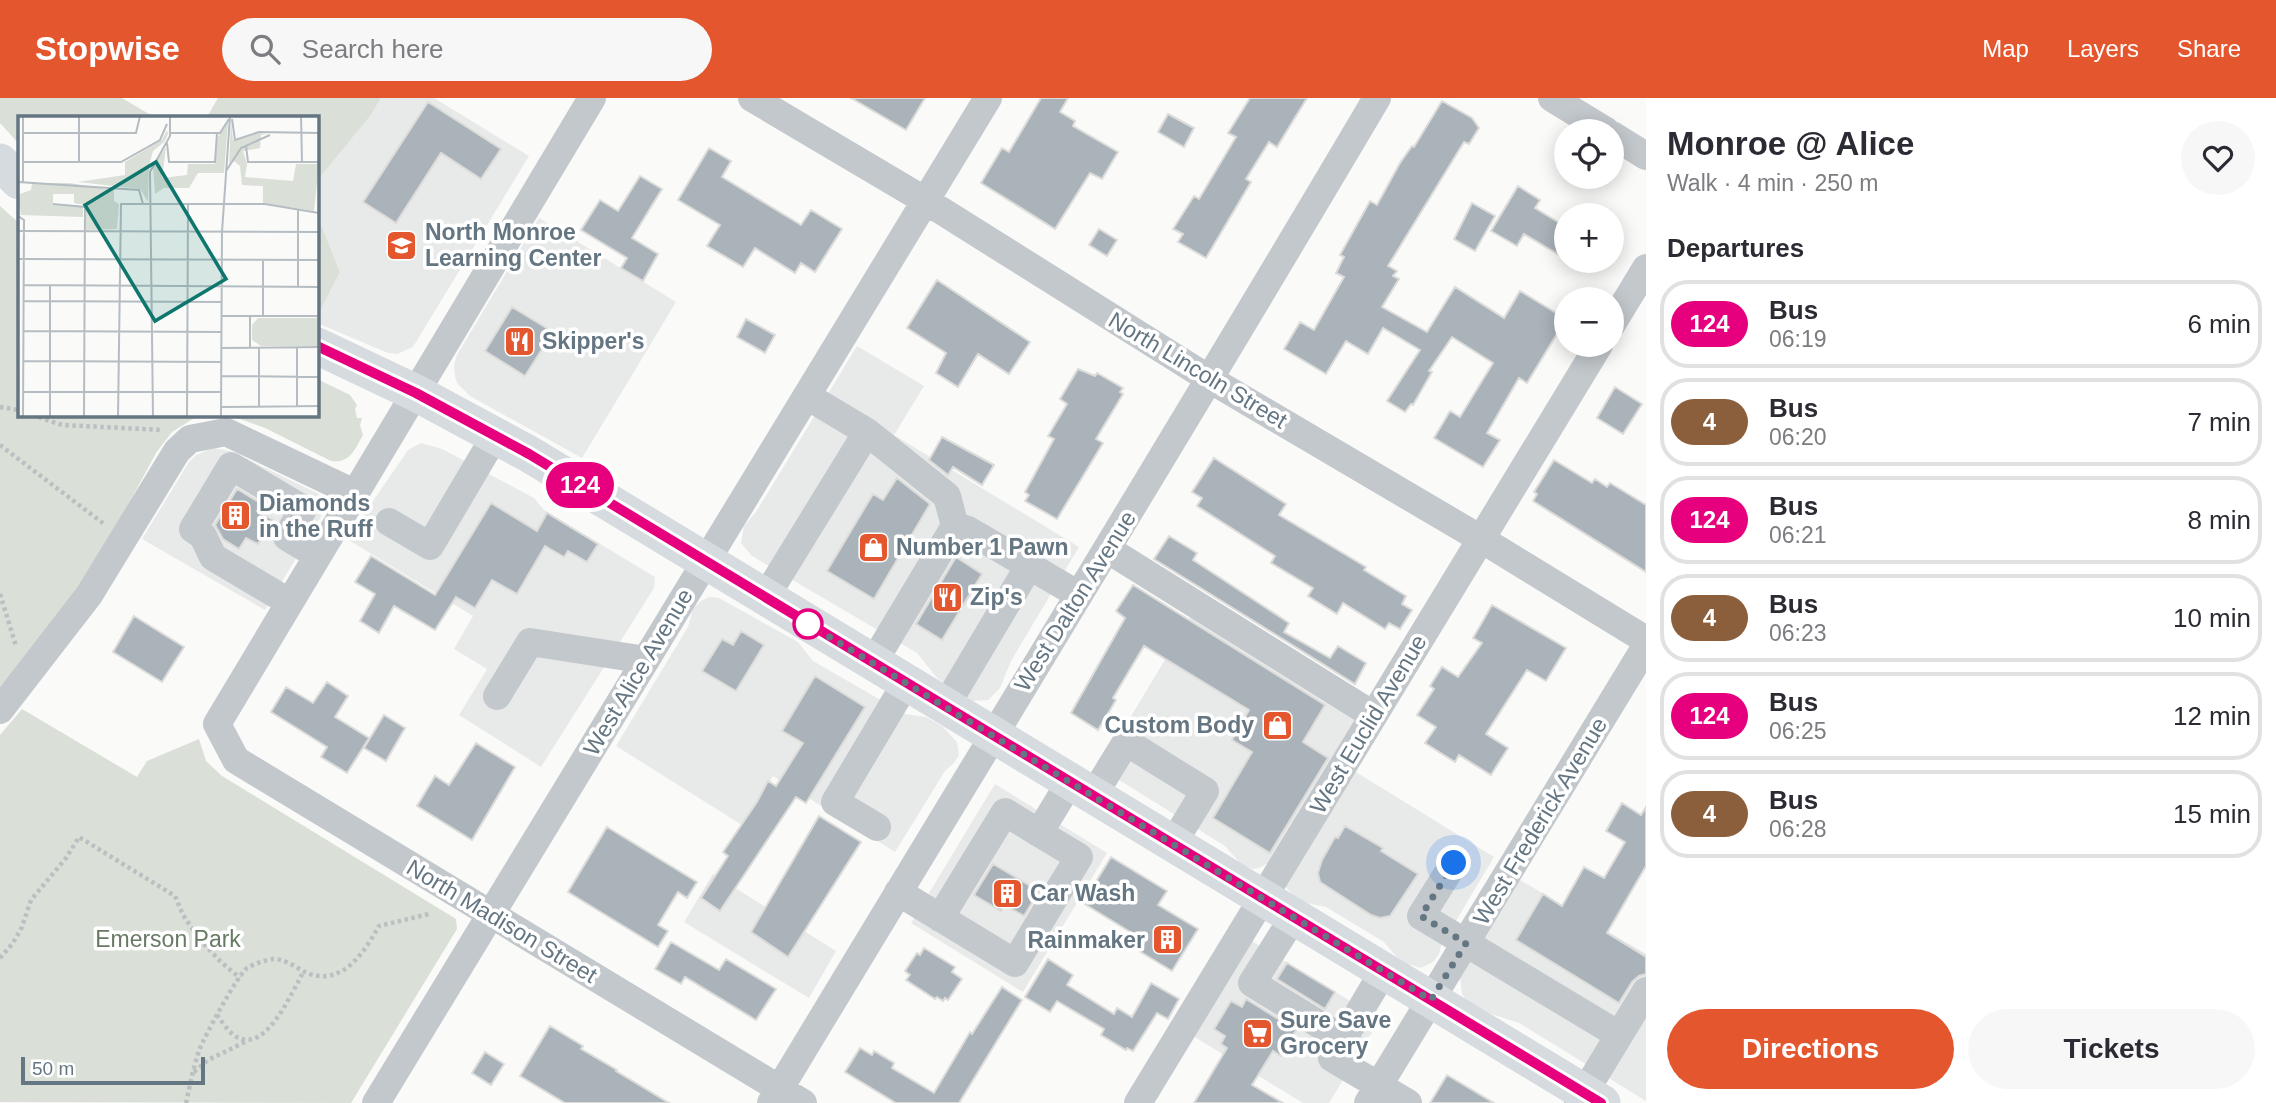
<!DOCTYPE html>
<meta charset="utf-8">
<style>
body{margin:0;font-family:Arial,sans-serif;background:#f7f7f7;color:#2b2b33;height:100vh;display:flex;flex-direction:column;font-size:26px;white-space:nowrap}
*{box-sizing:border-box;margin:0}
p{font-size:23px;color:#7c7c81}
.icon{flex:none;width:38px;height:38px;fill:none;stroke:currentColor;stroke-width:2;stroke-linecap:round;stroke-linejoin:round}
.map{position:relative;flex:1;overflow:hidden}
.sheet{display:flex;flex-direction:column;background:#fff;width:630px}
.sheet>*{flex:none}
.badge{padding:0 14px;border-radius:23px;font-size:24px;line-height:46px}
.tools{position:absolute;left:1554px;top:21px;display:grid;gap:14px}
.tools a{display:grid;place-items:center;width:70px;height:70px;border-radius:50%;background:#fff;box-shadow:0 4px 18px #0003;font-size:35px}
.scale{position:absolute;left:21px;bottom:18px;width:184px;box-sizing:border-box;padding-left:7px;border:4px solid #657683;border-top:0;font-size:19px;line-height:24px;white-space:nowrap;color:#657683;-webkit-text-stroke:5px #fff;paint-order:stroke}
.you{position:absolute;width:35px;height:35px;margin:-18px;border:5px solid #fff;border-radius:50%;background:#1a73e8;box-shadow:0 0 0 10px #1a73e833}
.map>.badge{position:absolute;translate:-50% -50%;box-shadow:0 0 0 4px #fff}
h2{padding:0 21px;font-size:26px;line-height:63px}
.round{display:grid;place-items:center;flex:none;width:74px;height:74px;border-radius:37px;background:#f7f7f7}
.summary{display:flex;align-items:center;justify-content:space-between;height:119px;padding:0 21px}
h1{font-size:33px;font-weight:800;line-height:52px}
.primary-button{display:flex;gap:14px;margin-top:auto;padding:14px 21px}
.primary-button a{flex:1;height:80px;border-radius:42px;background:#e4572e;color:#fff;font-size:28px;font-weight:800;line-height:80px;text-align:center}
.primary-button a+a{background:#f7f7f7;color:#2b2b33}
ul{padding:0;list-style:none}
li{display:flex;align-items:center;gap:21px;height:88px;margin:0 14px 10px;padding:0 7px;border:4px solid #e1e1e2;border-radius:28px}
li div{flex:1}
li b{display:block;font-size:26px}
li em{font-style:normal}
li .badge{min-width:77px;font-weight:700;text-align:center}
header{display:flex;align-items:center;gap:42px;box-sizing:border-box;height:98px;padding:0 35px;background:#e4572e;color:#fff}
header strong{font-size:33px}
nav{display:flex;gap:38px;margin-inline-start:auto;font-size:24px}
.search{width:490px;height:63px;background:#f7f7f7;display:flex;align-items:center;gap:18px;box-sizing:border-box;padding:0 24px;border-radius:38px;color:#7c7c81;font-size:26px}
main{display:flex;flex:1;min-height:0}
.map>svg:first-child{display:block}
.built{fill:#e8e9e9}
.green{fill:#dadfd7}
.building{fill:#aab3b9;stroke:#dcdcda;stroke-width:2}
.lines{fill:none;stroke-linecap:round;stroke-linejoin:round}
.path{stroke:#bbbfc2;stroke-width:4.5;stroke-dasharray:3.5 3.5;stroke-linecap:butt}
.minor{stroke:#c3c8cc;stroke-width:28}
.major{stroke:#d6dbdf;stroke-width:37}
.line-casing{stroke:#fff;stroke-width:16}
.line{stroke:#e6007e;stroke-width:10}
.walk{stroke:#657683;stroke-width:7;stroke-dasharray:0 12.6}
.stop-dot{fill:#fff;stroke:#e6007e;stroke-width:3.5}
.labels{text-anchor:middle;stroke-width:7;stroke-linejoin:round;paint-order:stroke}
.poi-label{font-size:23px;font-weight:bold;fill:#657683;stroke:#fff;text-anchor:start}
.street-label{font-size:23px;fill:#657683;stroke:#fff}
.park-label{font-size:23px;fill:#687a64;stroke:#fff}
.inset-road{fill:none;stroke:#b5bdc2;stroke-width:2}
.view{fill:#0f766e;fill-opacity:0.15;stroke:#0f766e;stroke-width:3.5}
.inset-edge{fill:none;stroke:#657683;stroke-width:3.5}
</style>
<header>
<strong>Stopwise</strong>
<div class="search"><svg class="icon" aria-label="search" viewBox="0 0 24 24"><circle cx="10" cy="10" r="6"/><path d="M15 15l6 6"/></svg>Search here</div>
<nav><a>Map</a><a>Layers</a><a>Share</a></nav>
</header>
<main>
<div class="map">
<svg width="1646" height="1005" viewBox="0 0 1646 1005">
<rect width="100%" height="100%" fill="#fafaf8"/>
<!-- built -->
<path class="built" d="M381 0H434L529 58 413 249 397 256 388 255 317 225V219L340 174 318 119 317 92 321 78 371 17Z
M539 120 676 204 582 360 470 298 457 285 455 278 454 267 457 257Z
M857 248 924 288 894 337 1079 449 1011 563 1000 590 988 602 973 603 938 581 917 555 752 458 741 445 744 428 756 414Z
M421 345 442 351 534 400 544 412 655 479 654 490 541 669 459 617 487 571 454 551 473 518 347 441 408 352Z
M213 350 230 353 319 396 323 401V415L265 512 142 441 189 364 196 357Z
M709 499 719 500 798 544 813 563 905 616 926 619 942 628 957 644 959 657 954 665 945 673 895 754 773 678 742 727 616 648 688 529 693 511 701 503Z
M1193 515 1361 617 1270 764 1259 770 1253 771 1241 766 1225 748 1100 670Z
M1351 671 1494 759 1441 848 1439 856 1433 864 1421 870 1401 864 1384 844 1326 809 1297 803 1286 789 1288 775Z
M995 686 1107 755 1023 894 911 825Z
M713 776 836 853 809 900 684 824Z
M1520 782 1646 856V1003L1519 925 1491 916 1466 902 1462 896 1460 878Z
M1250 842 1380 921 1329 1005H1303L1193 938Z"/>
<!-- green -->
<path class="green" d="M0 0H122L154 19H19V46L0 25Z
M218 0H381L371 17 321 78 317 92 318 119 340 174 320 213 317 211V19H207Z
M0 108 19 125V317H199L172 334 156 355 113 435 75 494 0 595Z
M317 281 350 297 357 307 355 311 357 320H362L360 327 363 337C355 351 350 366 331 363L265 330 229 317H317Z
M22 611 137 679 147 663 199 641 206 663 222 678 456 821 457 831 351 1005 0 1004V637Z"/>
<!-- building -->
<path class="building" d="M851 0H925L906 32Z
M1041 0H1068L1060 14 1075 23 1073 28 1118 54 1102 81 1090 75 1055 131 981 85 1002 50 1009 54Z
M1250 0H1307L1277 49 1269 44 1246 81 1251 84 1206 160 1178 144 1183 136 1173 131 1194 98 1199 101 1236 39 1228 35Z
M1442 3 1472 20 1479 30 1469 46 1464 44 1388 168 1397 173 1393 178 1399 181 1382 209 1427 234 1455 189 1504 220 1520 193 1566 221 1527 285 1519 280 1487 335 1500 342 1483 369 1434 340 1450 313 1460 319 1493 265 1452 239 1429 273 1432 274 1413 307 1411 306 1405 314 1387 303 1420 252 1383 230 1368 256 1346 243 1326 276 1284 251 1300 224 1314 232 1344 179 1336 175 1344 159 1340 157 1370 103 1377 107 1400 65 1412 48 1414 49Z
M428 4 501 51 481 81 441 55 396 125 363 104Z
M1168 16 1194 30 1184 49 1158 34Z
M709 50 731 63 722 79 801 127 811 112 842 131 815 174 801 165 795 175 755 150 743 169 707 148 720 127 678 102Z
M640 78 662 91 632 140 658 156 643 183 621 170 627 160 581 132 600 102 618 113Z
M1518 88 1540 102 1535 110 1566 129V161L1524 136 1517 148 1491 133Z
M1472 105 1495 118 1475 153 1454 141Z
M1099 131 1117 142 1107 158 1089 147Z
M937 182 1030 244 1009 276 978 256 958 289 936 275 946 255 907 230Z
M512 209 553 234 525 278 485 253Z
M746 221 775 237 765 255 737 239Z
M1078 271 1095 278 1097 275 1123 290 1120 294 1123 296 1096 341 1103 345 1057 421 1025 403 1029 397 1025 394 1054 341 1048 338 1067 306 1060 301Z
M1615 289 1642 306 1623 336 1597 320Z
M942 339 994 367 982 387 953 369 948 377 929 362Z
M1214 360 1286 406 1279 417 1366 469 1364 472 1406 498 1402 506 1412 512 1400 531 1389 525 1385 531 1343 505 1337 516 1308 498 1313 490 1271 465 1275 458 1197 408 1202 400 1192 394Z
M1554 362 1592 385 1595 381 1607 389 1610 385 1646 407V474L1533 403 1537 396 1534 394Z
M897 380 930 406 874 501 827 473 873 396 883 402Z
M237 391 262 406 257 413 273 422 258 446 246 440 239 451 223 441 215 427Z
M491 405 537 433 547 415 598 446 587 464 568 453 564 459 545 448 517 496 492 482 475 510 456 499 435 532 394 508 379 535 360 523 375 496 355 484 371 458 435 497Z
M1169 438 1197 455 1193 462 1289 525 1284 534 1330 560 1338 548 1366 565 1355 586 1154 461Z
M956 459 982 476 942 542 916 526Z
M1133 487 1325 607 1303 644 1328 660 1270 755 1213 720 1252 654 1232 642 1249 612 1144 548 1113 600 1116 602 1098 632 1071 615 1125 520 1116 513Z
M1492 507 1566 550 1546 583 1527 572 1486 636 1508 650 1491 677 1459 657 1455 664 1425 645 1436 629 1417 617 1434 591 1430 588 1442 569 1458 579 1482 545 1473 540Z
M134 518 184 549 162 584 113 554Z
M741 533 764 547 736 593 702 573 722 541 733 547Z
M815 578 865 609 806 705 796 699 720 813 701 800 728 758 723 754 757 704 768 683 776 688 803 645 782 633Z
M327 584 348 598 335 619 369 640 347 675 321 659 327 649 271 614 286 589 313 605Z
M384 617 405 630 386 663 364 650Z
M476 645 515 669 472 742 417 708 435 678 449 687Z
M1622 705 1641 717 1646 709V768L1607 835 1646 859V876L1639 878 1632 884 1619 905 1516 842 1543 796 1562 808 1584 769 1604 780 1625 744 1606 733Z
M819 718 861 744 788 859 751 834Z
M1345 728 1383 750 1381 753 1418 776 1390 818 1380 820 1371 817 1320 784 1318 775 1322 762 1335 739 1338 740Z
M607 729 697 784 687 800 678 794 658 827 668 833 658 849 568 794Z
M1111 759 1167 793 1158 807 1198 831 1172 873 1139 853 1145 843 1083 805Z
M993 766 1039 793 1024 818 1004 807 1001 813 974 797Z
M671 844 719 872 726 861 776 891 756 922 685 879 681 886 655 871Z
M924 850 955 869 952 874 962 881 948 902 945 900 943 903 937 899 935 901 906 882 910 877 905 873 917 855 920 857Z
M1048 861 1073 877 1067 887 1114 916 1117 910 1132 919 1151 885 1179 901 1168 921 1157 915 1133 953 1127 950 1126 952 1101 937 1104 931 1057 903 1050 914 1025 899Z
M1287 865 1335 894 1325 911 1277 881Z
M1002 889 1022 902 959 1005H896L845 974 860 950 872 957 874 953 894 965 892 970 934 995 970 934 972 936Z
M1246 901 1296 932 1281 958 1273 953 1252 987 1283 1005H1194L1227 950 1221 946 1225 938 1214 931 1231 903 1242 909Z
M550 928 583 948 581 951 617 972 616 973 669 1005H565L520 978Z
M485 954 504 966 491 987 472 975Z
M1447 977 1494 1005H1430Z"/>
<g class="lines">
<!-- path -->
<path class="path" d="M0 309 19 312
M32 317 62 327 162 332
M0 347 104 426
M0 496 16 548
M0 860 13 845 22 829 31 802 66 760 79 739 175 798 183 817 200 842 221 864 240 880
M217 917C222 924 228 933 235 938 266 958 292 893 304 873
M194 974 208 962 247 943
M186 1005C190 988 193 970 199 953 204 939 237 878 247 870 254 866 265 862 273 861 286 861 296 870 307 875 343 889 364 854 379 828L429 816"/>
<!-- minor -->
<path class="minor" d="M592 0 217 626 236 662 803 1005
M752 0 926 103 1211 282 1481 441 1646 542
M1552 0 1606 33
M1612 37 1646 58
M1612 226 1646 170
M867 334 947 398 955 428 968 432 1079 497
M389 424 430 448 495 338
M1107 451 1373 617
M765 500 867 334 807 298
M289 504 213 459 203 438 193 431 231 368 303 411 287 439 317 457
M873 565 955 428
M497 598 530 544 646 562
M945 609 1029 468
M0 612 89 497 177 353 190 341 226 334 354 395
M1093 698 1126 644 1205 693 1172 747
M877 729 835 704 906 585
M1454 765 1421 818 1619 937
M898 794 1015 865 1079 759 1039 735 1070 684
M940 820 1005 714 1039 735
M1293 820 1252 885 1343 941
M1383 874 1332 960 1408 1005
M376 1005 988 0
M771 1005C973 670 1178 337 1377 0
M1138 1005 1599 247
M1368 1005 1646 548
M1578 1005 1646 893"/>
<!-- major -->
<path class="major" d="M0 64 19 83
M317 248 416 295 529 356 1602 1005"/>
</g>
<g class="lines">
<defs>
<path id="line" d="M317 248 416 295 529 356 1601 1005"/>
</defs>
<!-- line casing -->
<use href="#line" class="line-casing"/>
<!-- line -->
<use href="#line" class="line"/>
<!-- walk -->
<path class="walk" d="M808 526 1431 902 1466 845 1421 818 1454 765"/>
</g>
<!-- icons -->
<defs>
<symbol id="school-square" viewBox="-11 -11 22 22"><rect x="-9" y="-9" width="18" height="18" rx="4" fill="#e4572e" stroke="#fff"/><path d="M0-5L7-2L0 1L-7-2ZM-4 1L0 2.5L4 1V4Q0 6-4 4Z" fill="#fff"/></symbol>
<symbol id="restaurant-square" viewBox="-11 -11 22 22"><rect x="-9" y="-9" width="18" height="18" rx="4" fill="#e4572e" stroke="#fff"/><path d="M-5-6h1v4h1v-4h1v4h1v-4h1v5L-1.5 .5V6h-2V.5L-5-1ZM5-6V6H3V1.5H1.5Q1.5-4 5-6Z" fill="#fff"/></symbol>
<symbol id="building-square" viewBox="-11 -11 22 22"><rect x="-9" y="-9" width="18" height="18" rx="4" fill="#e4572e" stroke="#fff"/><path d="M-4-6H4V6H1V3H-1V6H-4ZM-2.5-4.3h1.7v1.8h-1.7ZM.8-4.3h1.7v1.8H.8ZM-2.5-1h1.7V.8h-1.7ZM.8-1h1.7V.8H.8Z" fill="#fff"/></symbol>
<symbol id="shop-square" viewBox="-11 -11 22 22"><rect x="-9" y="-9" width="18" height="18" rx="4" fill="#e4572e" stroke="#fff"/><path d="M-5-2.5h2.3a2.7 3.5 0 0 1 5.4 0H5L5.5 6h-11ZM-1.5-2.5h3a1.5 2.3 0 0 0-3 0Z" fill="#fff"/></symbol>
<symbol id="supermarket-square" viewBox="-11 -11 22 22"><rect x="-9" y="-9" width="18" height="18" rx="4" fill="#e4572e" stroke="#fff"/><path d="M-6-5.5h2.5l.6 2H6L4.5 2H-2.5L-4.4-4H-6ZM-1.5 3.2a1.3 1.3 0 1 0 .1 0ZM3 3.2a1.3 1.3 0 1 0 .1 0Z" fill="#fff"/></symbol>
</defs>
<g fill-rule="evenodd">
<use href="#school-square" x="384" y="130" width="35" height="35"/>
<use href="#restaurant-square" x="502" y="226" width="35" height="35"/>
<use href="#building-square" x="218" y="400" width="35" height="35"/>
<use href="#shop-square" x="856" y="432" width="35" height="35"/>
<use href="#restaurant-square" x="930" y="482" width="35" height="35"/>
<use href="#shop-square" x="1260" y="610" width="35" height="35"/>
<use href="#building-square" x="990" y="778" width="35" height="35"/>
<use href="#building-square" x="1150" y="824" width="35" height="35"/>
<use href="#supermarket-square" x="1240" y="918" width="35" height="35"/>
</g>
<!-- markers -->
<circle class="stop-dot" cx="808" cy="526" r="14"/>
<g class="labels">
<!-- poi labels -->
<g class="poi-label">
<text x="425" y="142">North Monroe<tspan x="425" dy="26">Learning Center</tspan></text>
<text x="542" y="251">Skipper's</text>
<text x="259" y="413">Diamonds<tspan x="259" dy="26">in the Ruff</tspan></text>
<text x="896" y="457">Number 1 Pawn</text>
<text x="970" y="507">Zip's</text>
<text x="1254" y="635" text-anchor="end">Custom Body</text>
<text x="1030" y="803">Car Wash</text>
<text x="1145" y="850" text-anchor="end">Rainmaker</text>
<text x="1280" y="930">Sure Save<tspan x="1280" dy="26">Grocery</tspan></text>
</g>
<!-- street labels -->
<g class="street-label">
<text transform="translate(1198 272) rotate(31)" y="8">North Lincoln Street</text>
<text transform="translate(1075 503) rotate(-58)" y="8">West Dalton Avenue</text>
<text transform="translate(638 574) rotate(-59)" y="8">West Alice Avenue</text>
<text transform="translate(1368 626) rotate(-59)" y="8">West Euclid Avenue</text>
<text transform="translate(1540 723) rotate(-59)" y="8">West Frederick Avenue</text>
<text transform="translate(502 823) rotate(31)" y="8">North Madison Street</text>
</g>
<!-- park labels -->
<g class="park-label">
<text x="168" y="849">Emerson Park</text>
</g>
</g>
<!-- overview -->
<g transform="translate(18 18)">
<rect width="301" height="301" fill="#fafaf8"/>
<path d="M213 5 215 24 240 17 248 18 243 19 242 32 225 35 229 48 227 61 275 65 278 48H301L296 95 245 87V70L224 69 222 50 216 45 211 50ZM210 6 206 57H180L171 72H146L137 78 135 50 148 31 144 62 169 59 170 48H197L199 22ZM149 14 150 18 146 26 135 35 131 50 130 86 122 73 60 66 107 59V46L144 24ZM14 67H51L96 74V85L101 88 99 113 68 114 67 89 56 87V78H35V89L65 90V101L3 99 0 85 2 78 13 74ZM301 202V230H243L234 224V209L240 202Z" fill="#dadfd7"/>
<path class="inset-road" d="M5 0V66M61 0V46M283 0 284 46M214 3 217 24 241 16 301 17M5 17H118L122 0M153 17H202L211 3M149 27 151 46H197L199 17M228 30 230 46H301M5 46H103L142 24 149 8M208 55 223 32 252 19M0 66 121 74 125 88M35 88 67 91 66 301M0 100 6 104 5 301M0 115 301 116M0 143 301 144M245 144V200M6 169 301 171M280 171V94M5 185 203 186M203 200H301M232 200V232M5 215 203 216M279 231V290M203 232 301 231M5 245 203 246M203 260 301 261M5 276H203M241 290V231M203 291 301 290M32 301V169M100 301 103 88H247L301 97M135 301 132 56 152 20V0M169 301 170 88M203 301 204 116 212 0"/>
<path class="view" d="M138 46 208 163 137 205 67 89Z"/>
<rect width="301" height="301" class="inset-edge"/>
</g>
</svg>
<div class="tools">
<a><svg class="icon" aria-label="locate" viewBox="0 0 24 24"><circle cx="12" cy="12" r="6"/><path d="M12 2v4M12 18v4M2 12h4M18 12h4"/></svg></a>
<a>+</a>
<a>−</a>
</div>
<div class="scale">50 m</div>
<div class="you" style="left:1454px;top:765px"></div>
<b class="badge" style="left:580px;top:387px;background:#e6007e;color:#fff">124</b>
</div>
<section class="sheet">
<div class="summary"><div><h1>Monroe @ Alice</h1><p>Walk · 4 min · 250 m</p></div><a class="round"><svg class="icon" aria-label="heart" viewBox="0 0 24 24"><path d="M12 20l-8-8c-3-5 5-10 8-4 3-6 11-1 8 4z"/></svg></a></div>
<h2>Departures</h2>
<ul>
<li><span class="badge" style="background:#e6007e;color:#fff">124</span><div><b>Bus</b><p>06:19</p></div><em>6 min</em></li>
<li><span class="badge" style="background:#8b5e3c;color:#fff">4</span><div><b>Bus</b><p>06:20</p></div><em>7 min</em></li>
<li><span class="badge" style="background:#e6007e;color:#fff">124</span><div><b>Bus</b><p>06:21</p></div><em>8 min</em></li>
<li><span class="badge" style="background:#8b5e3c;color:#fff">4</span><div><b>Bus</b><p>06:23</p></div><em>10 min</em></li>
<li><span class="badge" style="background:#e6007e;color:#fff">124</span><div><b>Bus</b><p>06:25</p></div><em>12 min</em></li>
<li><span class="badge" style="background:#8b5e3c;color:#fff">4</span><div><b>Bus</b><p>06:28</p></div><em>15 min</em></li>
</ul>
<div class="primary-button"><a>Directions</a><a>Tickets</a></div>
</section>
</main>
